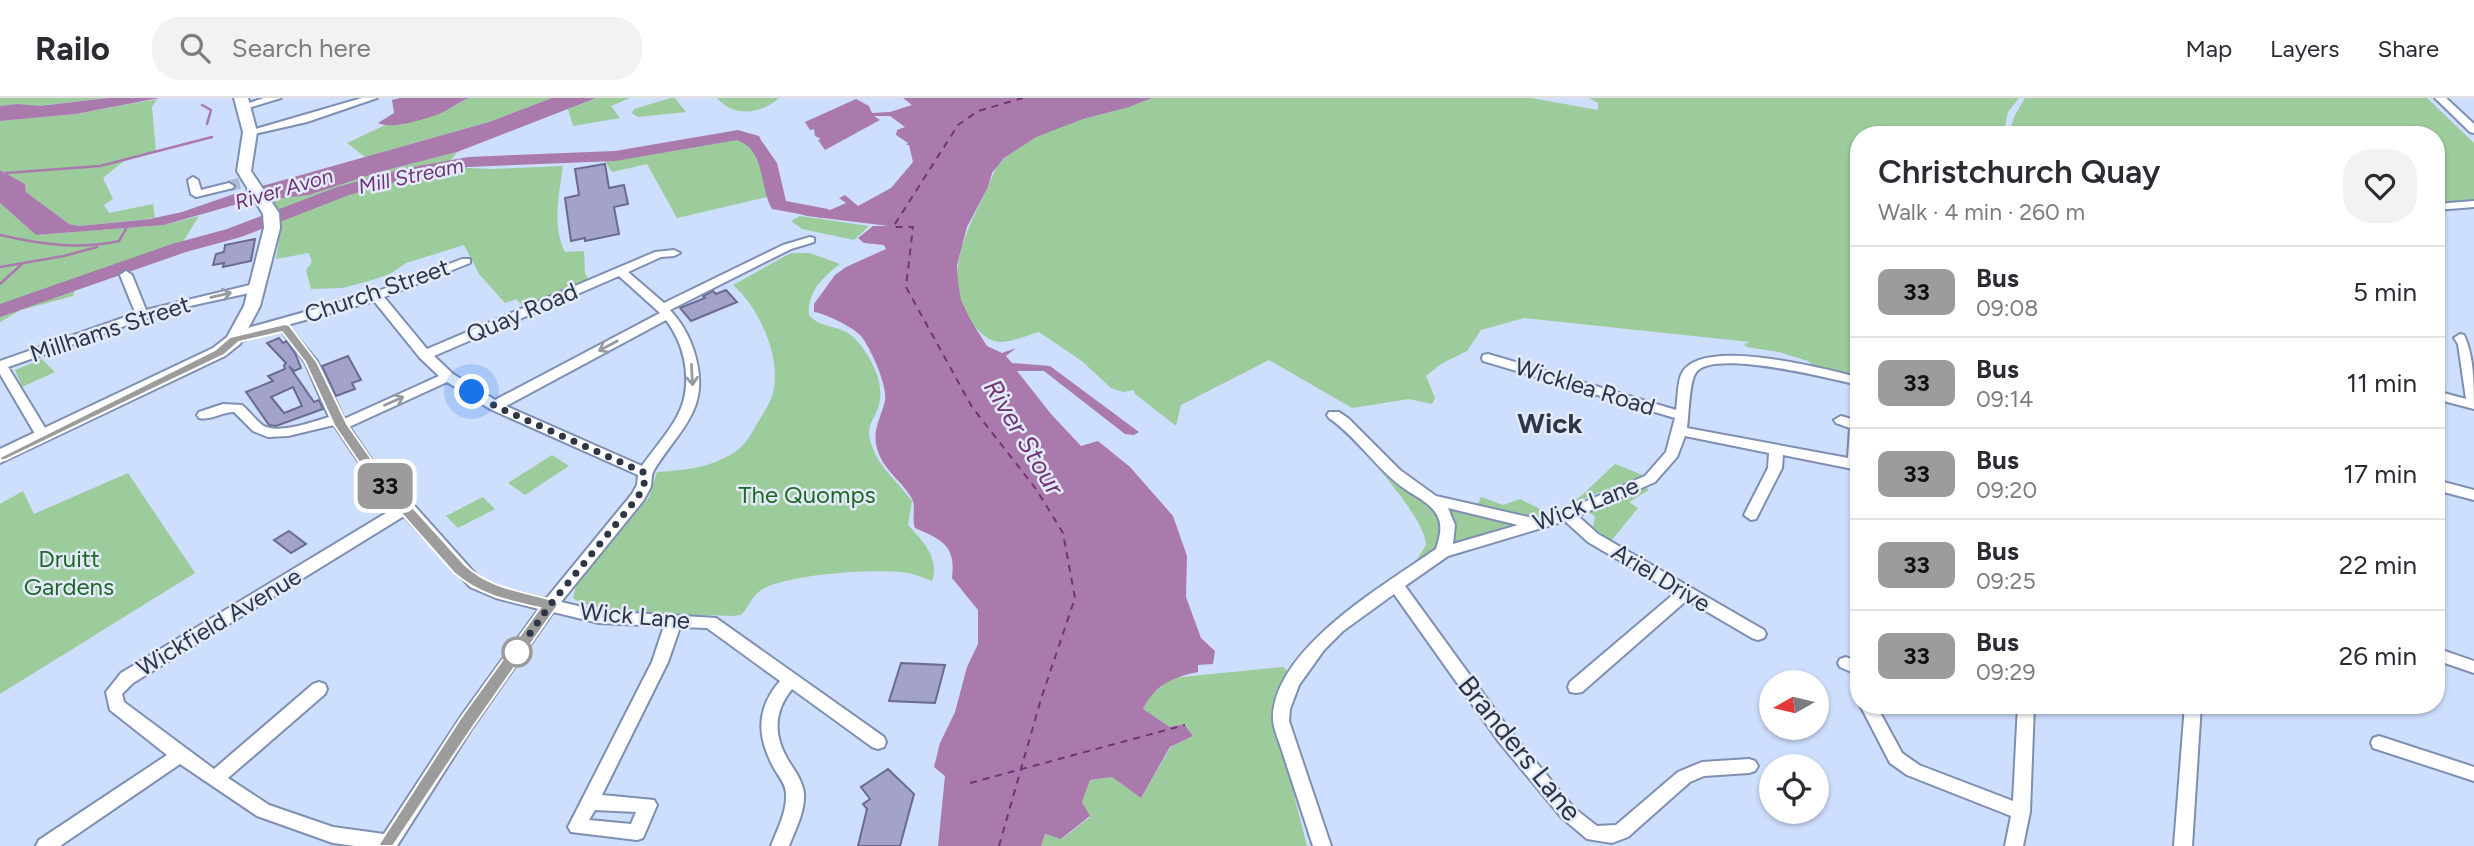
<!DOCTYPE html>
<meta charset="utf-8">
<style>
body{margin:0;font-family:Figtree,sans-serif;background:#f2f2f3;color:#2b2b33;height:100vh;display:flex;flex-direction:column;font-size:26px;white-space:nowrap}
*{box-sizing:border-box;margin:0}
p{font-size:23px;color:#7c7c81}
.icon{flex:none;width:38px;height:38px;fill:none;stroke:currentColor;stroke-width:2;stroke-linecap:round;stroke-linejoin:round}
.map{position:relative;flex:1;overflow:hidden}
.details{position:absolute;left:1850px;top:28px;width:595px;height:588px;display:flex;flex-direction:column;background:#fff;border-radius:28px;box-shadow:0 2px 5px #0004}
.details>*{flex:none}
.badge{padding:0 14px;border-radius:10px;font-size:24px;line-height:46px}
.needle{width:46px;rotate:262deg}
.controls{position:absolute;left:1759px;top:572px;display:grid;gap:14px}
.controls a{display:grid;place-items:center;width:70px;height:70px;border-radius:50%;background:#fff;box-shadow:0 2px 5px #0004;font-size:35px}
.you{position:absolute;width:35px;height:35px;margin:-18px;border:5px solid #fff;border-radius:50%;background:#1a73e8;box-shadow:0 0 0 10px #1a73e833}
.map>.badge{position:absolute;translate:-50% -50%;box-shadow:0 0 0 4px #fff}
.round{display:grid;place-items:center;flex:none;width:74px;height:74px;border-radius:28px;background:#f2f2f3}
.head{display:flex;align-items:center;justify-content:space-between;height:119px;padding:0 28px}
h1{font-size:33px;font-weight:600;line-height:52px}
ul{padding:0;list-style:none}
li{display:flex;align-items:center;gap:21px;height:91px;padding:0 28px;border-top:2px solid #e1e1e2}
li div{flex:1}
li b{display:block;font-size:26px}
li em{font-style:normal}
li .badge{min-width:77px;font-weight:700;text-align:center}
header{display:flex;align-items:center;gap:42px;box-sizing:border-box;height:98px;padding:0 35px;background:#fff;border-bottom:2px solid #e1e1e2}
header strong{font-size:33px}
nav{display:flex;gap:38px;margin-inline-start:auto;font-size:24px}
.search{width:490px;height:63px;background:#f2f2f3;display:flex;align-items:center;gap:18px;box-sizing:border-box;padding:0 24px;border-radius:28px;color:#7c7c81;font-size:26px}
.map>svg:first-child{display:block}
.green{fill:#9ccb9c}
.water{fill:#aa7aad}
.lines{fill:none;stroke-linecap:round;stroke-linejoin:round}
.stream{stroke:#aa7aad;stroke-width:2.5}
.river{fill:#aa7aad;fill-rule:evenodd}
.ferry{stroke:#713576;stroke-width:2;stroke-dasharray:7 6;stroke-linecap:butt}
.building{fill:#a2a2ca;stroke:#6b6b90;stroke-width:2;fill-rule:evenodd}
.street-tunnel{stroke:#aebcd8;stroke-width:11;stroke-dasharray:11 6;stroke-linecap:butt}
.street-casing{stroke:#7e8fb3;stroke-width:4}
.secondary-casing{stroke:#7e8fb3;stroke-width:4}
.street{fill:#fff;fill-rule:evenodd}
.secondary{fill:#fff;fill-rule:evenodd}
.oneway{stroke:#969aa2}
.line{fill:#9d9c9c;stroke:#fff;stroke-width:2}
.walk{stroke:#2e3545;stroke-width:7;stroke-dasharray:0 12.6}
.stop-dot{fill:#fff;stroke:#9d9c9c;stroke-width:3.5}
.labels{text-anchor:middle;stroke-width:5;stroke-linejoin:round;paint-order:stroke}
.far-water-label{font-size:21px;font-style:italic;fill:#713576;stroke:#e3ebfb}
.street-label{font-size:24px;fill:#2e3545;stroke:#e3ebfb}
.park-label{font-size:24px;fill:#1f6826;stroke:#e3ebfb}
.water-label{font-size:26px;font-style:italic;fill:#713576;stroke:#e3ebfb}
.quarter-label{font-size:28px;font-weight:bold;fill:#2e3545;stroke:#e3ebfb}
.near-street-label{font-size:28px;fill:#2e3545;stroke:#e3ebfb}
</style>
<header>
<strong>Railo</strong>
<div class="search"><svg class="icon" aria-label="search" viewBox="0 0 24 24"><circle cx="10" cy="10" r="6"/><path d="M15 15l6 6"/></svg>Search here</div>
<nav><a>Map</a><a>Layers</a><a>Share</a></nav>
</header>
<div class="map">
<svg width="2474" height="748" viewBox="0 0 2474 748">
<rect width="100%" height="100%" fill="#cedefd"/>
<!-- green -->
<path class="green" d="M0 0H108L29 9 17 6 0 8Z
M469 0H552L489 24 365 59 347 45 383 28 440 15Z
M596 0H630L611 8 620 20 573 28 568 11Z
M671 0H675L686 14 638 19 632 15 634 11Z
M717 0H779C761 16 734 20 717 0Z
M1152 0H1531L1598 12V5L1589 0H2019L2008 14 2003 37H1858V277L1814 268 1808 263 1779 254 1747 249 1744 246 1750 244 1524 220 1481 232 1467 253 1441 266 1426 278 1435 300 1432 306 1409 301 1352 310 1269 262 1181 307 1176 328 1135 296 1134 292 1123 294 1111 290 1083 264 1039 234C1028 237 1010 245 998 244 987 242 979 234 973 226 940 180 966 134 987 91 993 79 994 69 1005 60 1045 23 1103 20 1152 0Z
M2025 0H2427L2474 45V103L2436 104V37H2009L2014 19Z
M157 1 152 9 156 54 124 63 103 80 113 101 104 107 109 115 153 106 155 120 79 128 69 126 26 94 25 86 0 72V23L76 16Z
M745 41 761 61 780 96 677 120 647 66 612 74 605 63 719 42Z
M457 54 446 69 492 71 563 68C559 96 552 128 565 154L584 153 585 175 590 184 523 208 516 201 505 205 479 176 464 147 406 165 390 176 369 183 342 190 311 191 306 172 312 164 309 155 276 161C279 138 286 118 266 102L309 97 379 74Z
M0 105 36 137 164 127 199 118 179 150 76 188 73 198 21 212 0 224Z
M800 118 869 128 854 142 802 131 791 123Z
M791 155H810L840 166C823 179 807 194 809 217 823 233 842 224 859 245 873 263 886 288 878 310 875 319 869 325 869 335 871 363 897 382 912 403L908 427C922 442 940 460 932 483 922 479 912 475 901 474 871 471 786 476 761 492 752 498 749 509 741 517L732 518C691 516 606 521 573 500L576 487 649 399 657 374C685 372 711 370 735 354 746 346 752 335 758 324 764 315 770 305 773 295 782 260 759 209 733 187Z
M42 261 55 274 22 289 15 272Z
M1358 347C1381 366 1410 384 1431 406 1450 426 1444 453 1417 461L1426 447C1426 423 1375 366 1358 347Z
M552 357 569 368 525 397 508 385Z
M1615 366 1643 377 1566 408 1581 398Z
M128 375 195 475 0 596V406L23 393 34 416Z
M1646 389 1649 392 1629 404 1638 410 1611 443 1593 429 1595 418 1588 414Z
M483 399 495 411 458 430 446 418Z
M1481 399 1503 407 1520 401 1550 416C1525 422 1501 415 1476 410Z
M1446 409 1509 425V427L1451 446Z
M1283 569 1290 575 1272 611 1307 748H1041L1045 736 1062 741 1090 719 1082 704 1090 682 1112 679 1141 700 1171 649 1193 638 1184 626 1170 629 1143 611 1150 598 1172 580Z"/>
<!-- water -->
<path class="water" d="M108 0H159L76 16 0 23V8L17 6 39 8Z
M400 0H469C458 4 449 12 439 16 425 21 391 32 378 25L394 15 392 2Z
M552 0H596L457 54 379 74 309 97 241 105 164 127 36 137 0 105V72L25 86 26 94 69 126 79 128 150 121 182 114 237 95 489 24Z
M903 0H1152L1129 9 1083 21 1036 39 1004 60 992 75 988 89 967 129 957 167 958 184 961 202 970 221 987 248 1002 255 1016 250 1006 258 1012 265 1050 268 1139 334 1134 337 1125 336 1044 273H1017L1051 316 1081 348 1098 343 1130 369 1173 418 1187 458 1186 499 1201 540 1215 553 1213 566 1198 567V574C1173 579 1155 587 1143 611L1170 629 1184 626 1193 638 1170 649 1141 700 1112 679 1090 682 1082 704 1090 718 1061 741 1045 736 1041 748H938L945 678 934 669 940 645 955 614 967 569 978 546V512L952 480C956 447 942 442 915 430 911 419 917 409 911 399 900 381 883 372 877 350 872 332 881 320 885 303 888 288 870 249 861 238 853 229 824 215 814 214V206L835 177 846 169 886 151 884 147 864 145 858 140 873 128H889L807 118 797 115 808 114 793 111 795 109 830 112 846 105 839 100 845 97 858 108 891 90 913 64 909 47H906L908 45 896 37 897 32 905 29 890 18H874L880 22 825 52 818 42 821 41 815 38 814 31 810 32 805 24 856 1 869 8 872 15 890 14 912 7Z"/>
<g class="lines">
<!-- stream -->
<path class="stream" d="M202 7 211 12 207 26
M6 75 100 68 212 39
M0 137C39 146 79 152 119 143L126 131
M0 169 64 158 97 149
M0 186 22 166"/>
<!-- river -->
<path class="river" d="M738 32 759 38 761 42 777 65 786 103 828 111 831 115 828 119 822 120 772 111C759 89 766 52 737 42L615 63 468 69 409 80 349 97 241 139 186 154 0 219V206L172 146 227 131 337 89 407 70 468 59 615 53Z"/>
<!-- ferry -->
<path class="ferry" d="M970 685 1185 627
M999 748 1041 601 1075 500 1063 435 1036 391 972 309 906 189 913 129H893L958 27 978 13 1023 0"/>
</g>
<!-- building -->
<path class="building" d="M605 66 609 90 624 87 628 106 614 109 619 136 585 143V140L571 143 565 100 579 97 575 71Z
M255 141 251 163 223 169 224 165 213 167 216 156 224 154 225 147Z
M726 192 737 204 691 223 680 210 705 200 703 198 713 193 716 196Z
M279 240 283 245 286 243 295 255 301 270 294 273 289 268 314 304 319 302 323 311 276 328 269 327 246 294 273 283 268 278 285 271 284 267 286 265 267 245ZM293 289 302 308 284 315 271 299Z
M348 258 361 282 352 285 355 291 336 298 322 268Z
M289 433 306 446 291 455 274 442Z
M901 565 945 567 935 605 889 603Z
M888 671 914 696 900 748H858L867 711 863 706 870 701 861 689Z"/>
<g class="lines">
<!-- street-tunnel -->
<path class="street-tunnel" d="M229 88 240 85"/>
<defs>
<path id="street" d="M264 0H281L245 11 240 8Z
M362 0H377L307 24 250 37 245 34Z
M2435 0H2446L2474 26V35L2470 34Z
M193 79 198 82 201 92 229 85 234 88 233 90 196 99 191 96 188 82Z
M2474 103V109L2436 112V106Z
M810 139 814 140V144L791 151 670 212C684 227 693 245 697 265 708 314 677 334 654 372 651 377 652 382 651 388 649 393 646 398 643 403L561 504 599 513 716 520 884 639 886 644 884 649 878 651 872 649 792 591C774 613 773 637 788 662 794 672 803 683 804 696 805 714 795 732 789 748H771C777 732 787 714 786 696 786 687 780 680 775 672 757 640 755 612 780 583L707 530 680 529 668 564 602 697 654 702 657 707 643 740 637 742 571 734 568 729 652 564 664 528 599 525 553 514 472 630 397 748H355L333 745 257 718 180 666 60 748H36L39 742 167 657 110 612 106 594 121 575 396 409 369 379 334 327 288 338 268 339 253 333 234 314C222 314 210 323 199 320L197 317 199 314 223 306 242 307C249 313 255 321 262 327 277 337 313 324 329 319L305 264 279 229 234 246 228 242 230 239 251 229 373 195 462 161H470V165L384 199 427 251 655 154 674 152 680 155 674 158 661 159 628 174 664 205 783 147ZM619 178 660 215 495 302 453 276 434 258ZM374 203 420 260 439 278 344 321 317 263 287 227ZM666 222C675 234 681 247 684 261 694 311 669 330 642 368L506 308ZM447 284 490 311 638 377 637 387 632 396 546 501 504 491 480 481 412 405 379 373 349 329ZM404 418 470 489 496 500 539 511 460 620 384 736 333 729 269 707 228 680 325 596 327 591 325 586 319 584 313 586 214 671 124 604 122 596 133 585ZM595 712 636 714 631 726 589 722Z
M126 173 132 177 146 212 258 185 264 189 258 193 167 213 8 269 50 338 48 341H38L0 276V263L134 216 135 214 120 177Z
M2460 236 2464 237C2474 258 2474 287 2474 311L2436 301V293L2466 301 2458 246 2454 240Z
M1488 256 1676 312C1678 301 1677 284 1682 275 1702 238 1825 271 1858 279V287C1832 281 1709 249 1695 276 1689 287 1689 316 1687 330L1848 360 1850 330 1836 325 1834 322 1841 318 1858 323V372L1783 357 1782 370 1756 421 1751 422 1744 417 1768 370 1769 355 1685 338 1677 359 1655 384 1578 418 1598 436 1764 532 1766 536 1764 540 1758 542 1752 540 1687 502 1582 594 1576 595 1570 594 1568 589 1570 584 1675 495 1588 444 1565 423 1448 458 1405 488 1511 634 1574 710 1597 728 1616 727 1678 674 1702 664 1749 661 1755 663 1758 668 1755 673 1749 675 1704 678 1690 684 1628 739 1612 745 1587 741 1562 720 1499 644 1394 496 1343 533 1324 552 1299 587 1290 611 1289 623 1331 748H1313C1303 717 1293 686 1283 656 1280 645 1273 631 1273 620 1274 550 1386 486 1436 451 1439 441 1443 430 1438 419 1432 406 1417 399 1405 391 1376 371 1358 340 1329 320L1327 317 1329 314H1339L1349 321 1400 372 1436 398 1537 421 1563 413 1645 378 1666 354 1675 320 1483 263 1482 260 1483 257ZM1448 410 1518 427 1453 446 1455 427Z
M2436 382 2474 392V402L2436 392Z
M2436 550 2474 563V575L2436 562Z
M1846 559 1858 564V577L1840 569 1838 565 1840 561Z
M1860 607H1876L1902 655 1919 667 2013 703 2018 607H2034L2030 714 2023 748H2005L2011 718 1907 677 1890 665Z
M2185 607H2201L2192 748H2174Z
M2379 638 2474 669V683L2373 650 2371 645 2373 640Z"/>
<path id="secondary" d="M234 0H248L257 34 251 73 279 115 280 130 260 208 240 246 225 258 0 365V351L213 250 227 239 244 208 264 130 263 116 237 73 243 34Z"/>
</defs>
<!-- street casing -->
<use href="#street" class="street-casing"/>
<!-- secondary casing -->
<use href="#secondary" class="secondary-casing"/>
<!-- street -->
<use href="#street" class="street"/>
<!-- secondary -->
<use href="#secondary" class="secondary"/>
</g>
<!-- one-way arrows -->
<defs><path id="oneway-shaft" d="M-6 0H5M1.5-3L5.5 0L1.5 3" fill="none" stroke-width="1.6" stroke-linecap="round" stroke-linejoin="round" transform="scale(1.75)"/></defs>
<g class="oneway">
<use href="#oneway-shaft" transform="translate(221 197) rotate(-13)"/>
<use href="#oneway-shaft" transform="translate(608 248) rotate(152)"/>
<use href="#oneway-shaft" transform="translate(692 277) rotate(87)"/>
<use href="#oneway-shaft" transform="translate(394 303) rotate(-24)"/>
</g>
<!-- line -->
<path class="line" d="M285 226 289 227 317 264 347 326 379 372 465 467C491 491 522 493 556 503L558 507 472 630 393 748H378L381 743 460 621 540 510C508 503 479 497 454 475L369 379 334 327 305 264 282 234 239 244 224 257 5 362H0V359L215 252 230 239Z"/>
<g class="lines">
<!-- walk -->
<path class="walk" d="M472 294 495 308 645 375 644 387 638 399 550 507 517 554"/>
</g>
<!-- markers -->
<circle class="stop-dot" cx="517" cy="554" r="14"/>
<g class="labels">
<!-- far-water labels -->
<g class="far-water-label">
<text transform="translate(411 78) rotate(-12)" y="7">Mill Stream</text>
<text transform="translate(284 91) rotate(-16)" y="7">River Avon</text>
</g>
<!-- street labels -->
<g class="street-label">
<text transform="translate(377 193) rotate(-19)" y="8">Church Street</text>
<text transform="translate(522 215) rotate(-23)" y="8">Quay Road</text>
<text transform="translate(110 231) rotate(-18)" y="8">Millhams Street</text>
<text transform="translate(1585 289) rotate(17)" y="8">Wicklea Road</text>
<text transform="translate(1586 406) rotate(-21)" y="8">Wick Lane</text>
<text transform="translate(1661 480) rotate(31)" y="8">Ariel Drive</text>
<text transform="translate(635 518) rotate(5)" y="8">Wick Lane</text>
<text transform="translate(219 524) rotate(-31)" y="8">Wickfield Avenue</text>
</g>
<!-- park labels -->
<g class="park-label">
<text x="807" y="405">The Quomps</text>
<text x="69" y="469">Druitt<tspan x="69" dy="28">Gardens</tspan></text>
</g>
<!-- water labels -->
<g class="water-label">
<text transform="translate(1024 339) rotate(59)" y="9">River Stour</text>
</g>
<!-- quarter labels -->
<g class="quarter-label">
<text x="1550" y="335">Wick</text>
</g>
<!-- near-street labels -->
<g class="near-street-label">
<text transform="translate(1520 650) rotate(51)" y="10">Branders Lane</text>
</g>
</g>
</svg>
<div class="controls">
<a><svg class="needle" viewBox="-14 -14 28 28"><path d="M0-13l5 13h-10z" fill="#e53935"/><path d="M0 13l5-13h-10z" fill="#7c7c81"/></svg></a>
<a><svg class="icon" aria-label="locate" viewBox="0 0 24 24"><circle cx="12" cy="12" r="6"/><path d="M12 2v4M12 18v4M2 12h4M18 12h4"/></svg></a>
</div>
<div class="you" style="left:472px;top:294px"></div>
<b class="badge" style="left:385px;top:388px;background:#9d9c9c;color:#111">33</b>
<section class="details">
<div class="head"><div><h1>Christchurch Quay</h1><p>Walk · 4 min · 260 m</p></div><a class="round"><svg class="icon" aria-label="heart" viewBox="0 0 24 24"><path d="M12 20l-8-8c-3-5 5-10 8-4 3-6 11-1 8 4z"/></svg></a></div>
<ul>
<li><span class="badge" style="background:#9d9c9c;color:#111">33</span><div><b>Bus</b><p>09:08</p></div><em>5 min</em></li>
<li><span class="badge" style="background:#9d9c9c;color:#111">33</span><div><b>Bus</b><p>09:14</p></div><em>11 min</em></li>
<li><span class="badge" style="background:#9d9c9c;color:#111">33</span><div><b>Bus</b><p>09:20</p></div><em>17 min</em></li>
<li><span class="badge" style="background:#9d9c9c;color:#111">33</span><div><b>Bus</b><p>09:25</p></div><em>22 min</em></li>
<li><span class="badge" style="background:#9d9c9c;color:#111">33</span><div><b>Bus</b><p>09:29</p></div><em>26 min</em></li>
</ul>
</section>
</div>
